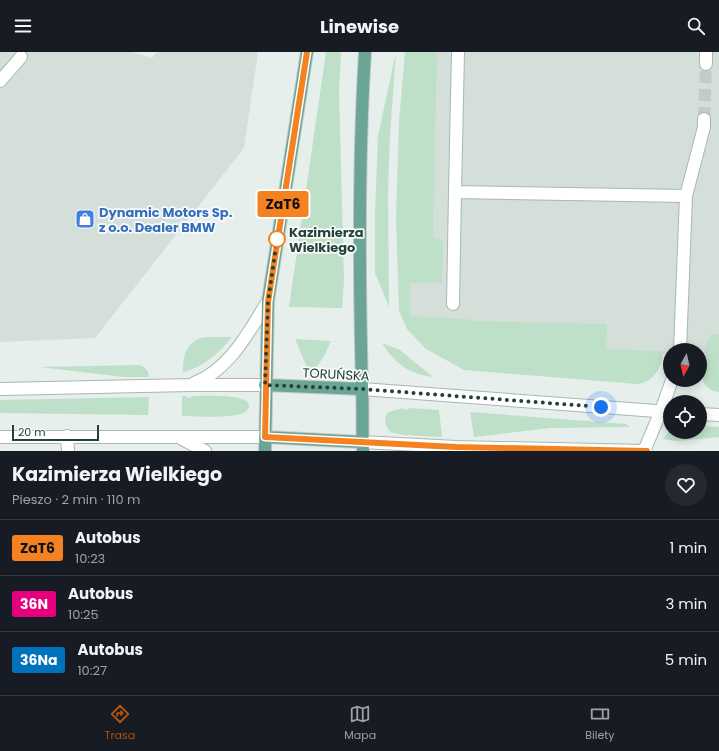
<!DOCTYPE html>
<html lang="pl">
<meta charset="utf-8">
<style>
body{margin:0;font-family:Poppins,sans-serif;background:#242831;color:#f1f3f6;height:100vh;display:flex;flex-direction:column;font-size:15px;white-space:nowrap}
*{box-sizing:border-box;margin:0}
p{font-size:13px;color:#9ea1a6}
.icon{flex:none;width:22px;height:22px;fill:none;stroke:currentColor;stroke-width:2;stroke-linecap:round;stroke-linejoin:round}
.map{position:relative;height:399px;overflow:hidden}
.details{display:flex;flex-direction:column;background:#171b24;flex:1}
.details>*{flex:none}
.badge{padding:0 8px;border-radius:3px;font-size:14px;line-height:26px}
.needle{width:26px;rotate:188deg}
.fabs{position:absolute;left:663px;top:291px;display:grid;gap:8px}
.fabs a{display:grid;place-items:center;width:44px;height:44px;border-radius:50%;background:#171b24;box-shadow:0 2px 10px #0003;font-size:20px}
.scale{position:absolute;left:12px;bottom:10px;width:87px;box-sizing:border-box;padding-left:4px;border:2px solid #24423a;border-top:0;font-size:11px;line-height:14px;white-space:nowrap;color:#24423a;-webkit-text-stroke:3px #f7fbf9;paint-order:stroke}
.you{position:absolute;width:20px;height:20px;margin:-10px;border:3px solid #fff;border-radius:50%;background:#1a73e8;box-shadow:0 0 0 6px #1a73e833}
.map>.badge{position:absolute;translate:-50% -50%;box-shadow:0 0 0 2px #fff}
.round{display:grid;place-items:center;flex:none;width:42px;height:42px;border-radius:21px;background:#242831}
.headline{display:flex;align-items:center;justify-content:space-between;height:68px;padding:0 12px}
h1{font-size:19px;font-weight:700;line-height:30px}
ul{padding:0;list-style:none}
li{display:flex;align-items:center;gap:12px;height:56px;padding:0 12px;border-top:1px solid #363941}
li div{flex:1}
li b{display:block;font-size:15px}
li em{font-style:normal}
li .badge{min-width:44px;font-weight:700;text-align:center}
header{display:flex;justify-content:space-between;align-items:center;height:52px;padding:0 12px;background:#171b24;font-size:18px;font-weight:700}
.dock{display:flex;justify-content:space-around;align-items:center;height:56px;border-top:1px solid #363941;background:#171b24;font-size:11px;color:#9ea1a6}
.dock a{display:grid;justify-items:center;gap:2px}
.dock .active{color:#b45309}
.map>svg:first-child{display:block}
.built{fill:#d4dfda}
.green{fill:#bfe0c8}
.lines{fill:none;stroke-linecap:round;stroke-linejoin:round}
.minor-tunnel{stroke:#bfccc8;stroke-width:12;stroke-dasharray:12 6;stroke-linecap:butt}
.minor-casing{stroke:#a8b8b2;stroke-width:14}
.major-casing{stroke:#c2cac8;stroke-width:14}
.minor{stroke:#fff;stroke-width:12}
.major{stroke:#6aa596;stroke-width:12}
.line-casing{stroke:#fff;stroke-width:9}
.line{stroke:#f58220;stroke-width:6}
.walk{stroke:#24423a;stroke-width:4;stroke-dasharray:0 7.2}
.stop-dot{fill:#fff;stroke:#f58220;stroke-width:2}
.labels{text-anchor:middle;stroke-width:3.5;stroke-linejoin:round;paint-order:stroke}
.shop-label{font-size:13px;font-weight:bold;fill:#366cbe;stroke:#f7fbf9;text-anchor:start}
.stop-label{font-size:13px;font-weight:bold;fill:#24423a;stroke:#f7fbf9;text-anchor:start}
.street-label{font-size:13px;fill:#24423a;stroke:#f7fbf9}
</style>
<header><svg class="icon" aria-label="menu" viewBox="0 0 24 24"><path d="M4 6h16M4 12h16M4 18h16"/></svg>Linewise<svg class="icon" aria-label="search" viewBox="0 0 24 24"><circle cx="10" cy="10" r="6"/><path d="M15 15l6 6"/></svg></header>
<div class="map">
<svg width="719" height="399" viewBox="0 0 719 399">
<rect width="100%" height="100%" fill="#e6efeb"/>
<!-- built -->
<path class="built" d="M0 0H132L152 6 157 0H258L244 96 95 286 0 290Z
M412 0H719V321L702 303H700V298H670V302L439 297 405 270Z"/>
<!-- green -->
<path class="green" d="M326 0H341L339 38 344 229 342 256 289 255Z
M396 0 390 84 388 141 389 255 375 221V158L378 84Z
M405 0H437L433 185 443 189 442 231H410V264L468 267V269L607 272 606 297 663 299C663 314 653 332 636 332L464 318 426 297 407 277 399 259 396 165 399 69Z
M711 282H719V340C690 337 704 298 711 282Z
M205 285H232C219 301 204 315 183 320 183 303 186 289 205 285Z
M295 287 331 289C327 298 319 317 309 320Z
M382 291 400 298 433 325C409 322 395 312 382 291Z
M138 313C144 314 149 318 149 325H124L39 315Z
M182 344H186L188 346 193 344C203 344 250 341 249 354 249 357 246 360 243 361 228 367 200 364 182 364Z
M149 345 148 363 0 361V348Z
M403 356 406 358 410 356 439 358 442 385 403 383 390 380C385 373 383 367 388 360Z
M470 360 626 372 630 375 550 376 474 385Z
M700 374 719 375V385L678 389 663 387 670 378V380H700Z"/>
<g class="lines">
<!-- minor-tunnel -->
<path class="minor-tunnel" d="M704 67 706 12"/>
<defs>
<path id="minor" d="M706 12V0
M0 29 21 5
M455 140 458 0
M686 144 704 75V67
M453 252 455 140 686 144 680 298
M194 331C229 318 249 280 268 249
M0 337 190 333H265
M362 337 670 360
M700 362 719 363
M67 384 68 399
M0 385H265
M182 387 205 399
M362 390 456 395 646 399
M644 399 661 359 672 328"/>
<path id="major" d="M265 333 362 337
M265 385 362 390
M265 399 268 249 307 0
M363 399C362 378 363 357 362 335 359 224 358 112 365 0"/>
</defs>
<!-- minor casing -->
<use href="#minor" class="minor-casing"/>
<!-- major casing -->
<use href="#major" class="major-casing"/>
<!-- minor -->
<use href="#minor" class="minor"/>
<!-- major -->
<use href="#major" class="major"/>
</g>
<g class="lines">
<defs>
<path id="line" d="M307 0 268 250 265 385 456 395 647 399"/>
</defs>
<!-- line casing -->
<use href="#line" class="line-casing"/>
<!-- line -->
<use href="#line" class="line"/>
<!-- walk -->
<path class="walk" d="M277 187 278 180 268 250 265 333 362 337 601 355"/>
</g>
<!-- icons -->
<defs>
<symbol id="shop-square" viewBox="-11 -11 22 22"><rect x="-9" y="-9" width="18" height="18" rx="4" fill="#3f7fe0" stroke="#f7fbf9"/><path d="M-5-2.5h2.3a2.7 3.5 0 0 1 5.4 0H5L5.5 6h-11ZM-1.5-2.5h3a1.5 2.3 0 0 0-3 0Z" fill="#fff"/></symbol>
</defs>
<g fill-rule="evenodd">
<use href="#shop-square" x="74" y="156" width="22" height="22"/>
</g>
<!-- markers -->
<circle class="stop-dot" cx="277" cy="187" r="8"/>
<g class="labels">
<!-- shop labels -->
<g class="shop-label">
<text x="99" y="165">Dynamic Motors Sp.<tspan x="99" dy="15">z o.o. Dealer BMW</tspan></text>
</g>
<!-- stop labels -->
<g class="stop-label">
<text x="289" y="185">Kazimierza<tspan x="289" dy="15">Wielkiego</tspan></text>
</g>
<!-- street labels -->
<g class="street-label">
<text transform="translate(336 322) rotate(3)" y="5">TORUŃSKA</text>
</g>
</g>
</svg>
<div class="fabs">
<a><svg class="needle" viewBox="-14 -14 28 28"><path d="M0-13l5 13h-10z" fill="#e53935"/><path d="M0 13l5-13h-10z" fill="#9ea1a6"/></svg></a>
<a><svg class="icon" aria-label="locate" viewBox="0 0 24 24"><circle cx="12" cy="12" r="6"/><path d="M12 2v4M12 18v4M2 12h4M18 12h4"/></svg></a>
</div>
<div class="scale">20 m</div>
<div class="you" style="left:601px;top:355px"></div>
<b class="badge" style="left:283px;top:152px;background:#f58220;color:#111">ZaT6</b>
</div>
<section class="details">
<div class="headline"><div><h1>Kazimierza Wielkiego</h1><p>Pieszo · 2 min · 110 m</p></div><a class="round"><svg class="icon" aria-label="heart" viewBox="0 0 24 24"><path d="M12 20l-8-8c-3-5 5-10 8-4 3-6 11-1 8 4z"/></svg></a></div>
<ul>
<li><span class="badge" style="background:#f58220;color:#111">ZaT6</span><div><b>Autobus</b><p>10:23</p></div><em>1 min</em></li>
<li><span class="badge" style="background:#e6007e;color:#fff">36N</span><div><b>Autobus</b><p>10:25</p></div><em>3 min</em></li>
<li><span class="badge" style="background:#0072bc;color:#fff">36Na</span><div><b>Autobus</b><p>10:27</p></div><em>5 min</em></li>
</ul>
</section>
<nav class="dock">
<a class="active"><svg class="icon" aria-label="directions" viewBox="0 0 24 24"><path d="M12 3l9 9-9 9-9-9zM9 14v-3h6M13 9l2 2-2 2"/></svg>Trasa</a>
<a><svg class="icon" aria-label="map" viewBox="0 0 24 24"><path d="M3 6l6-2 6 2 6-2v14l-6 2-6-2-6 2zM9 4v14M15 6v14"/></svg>Mapa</a>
<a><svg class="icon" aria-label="tickets" viewBox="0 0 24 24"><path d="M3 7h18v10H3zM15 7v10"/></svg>Bilety</a>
</nav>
